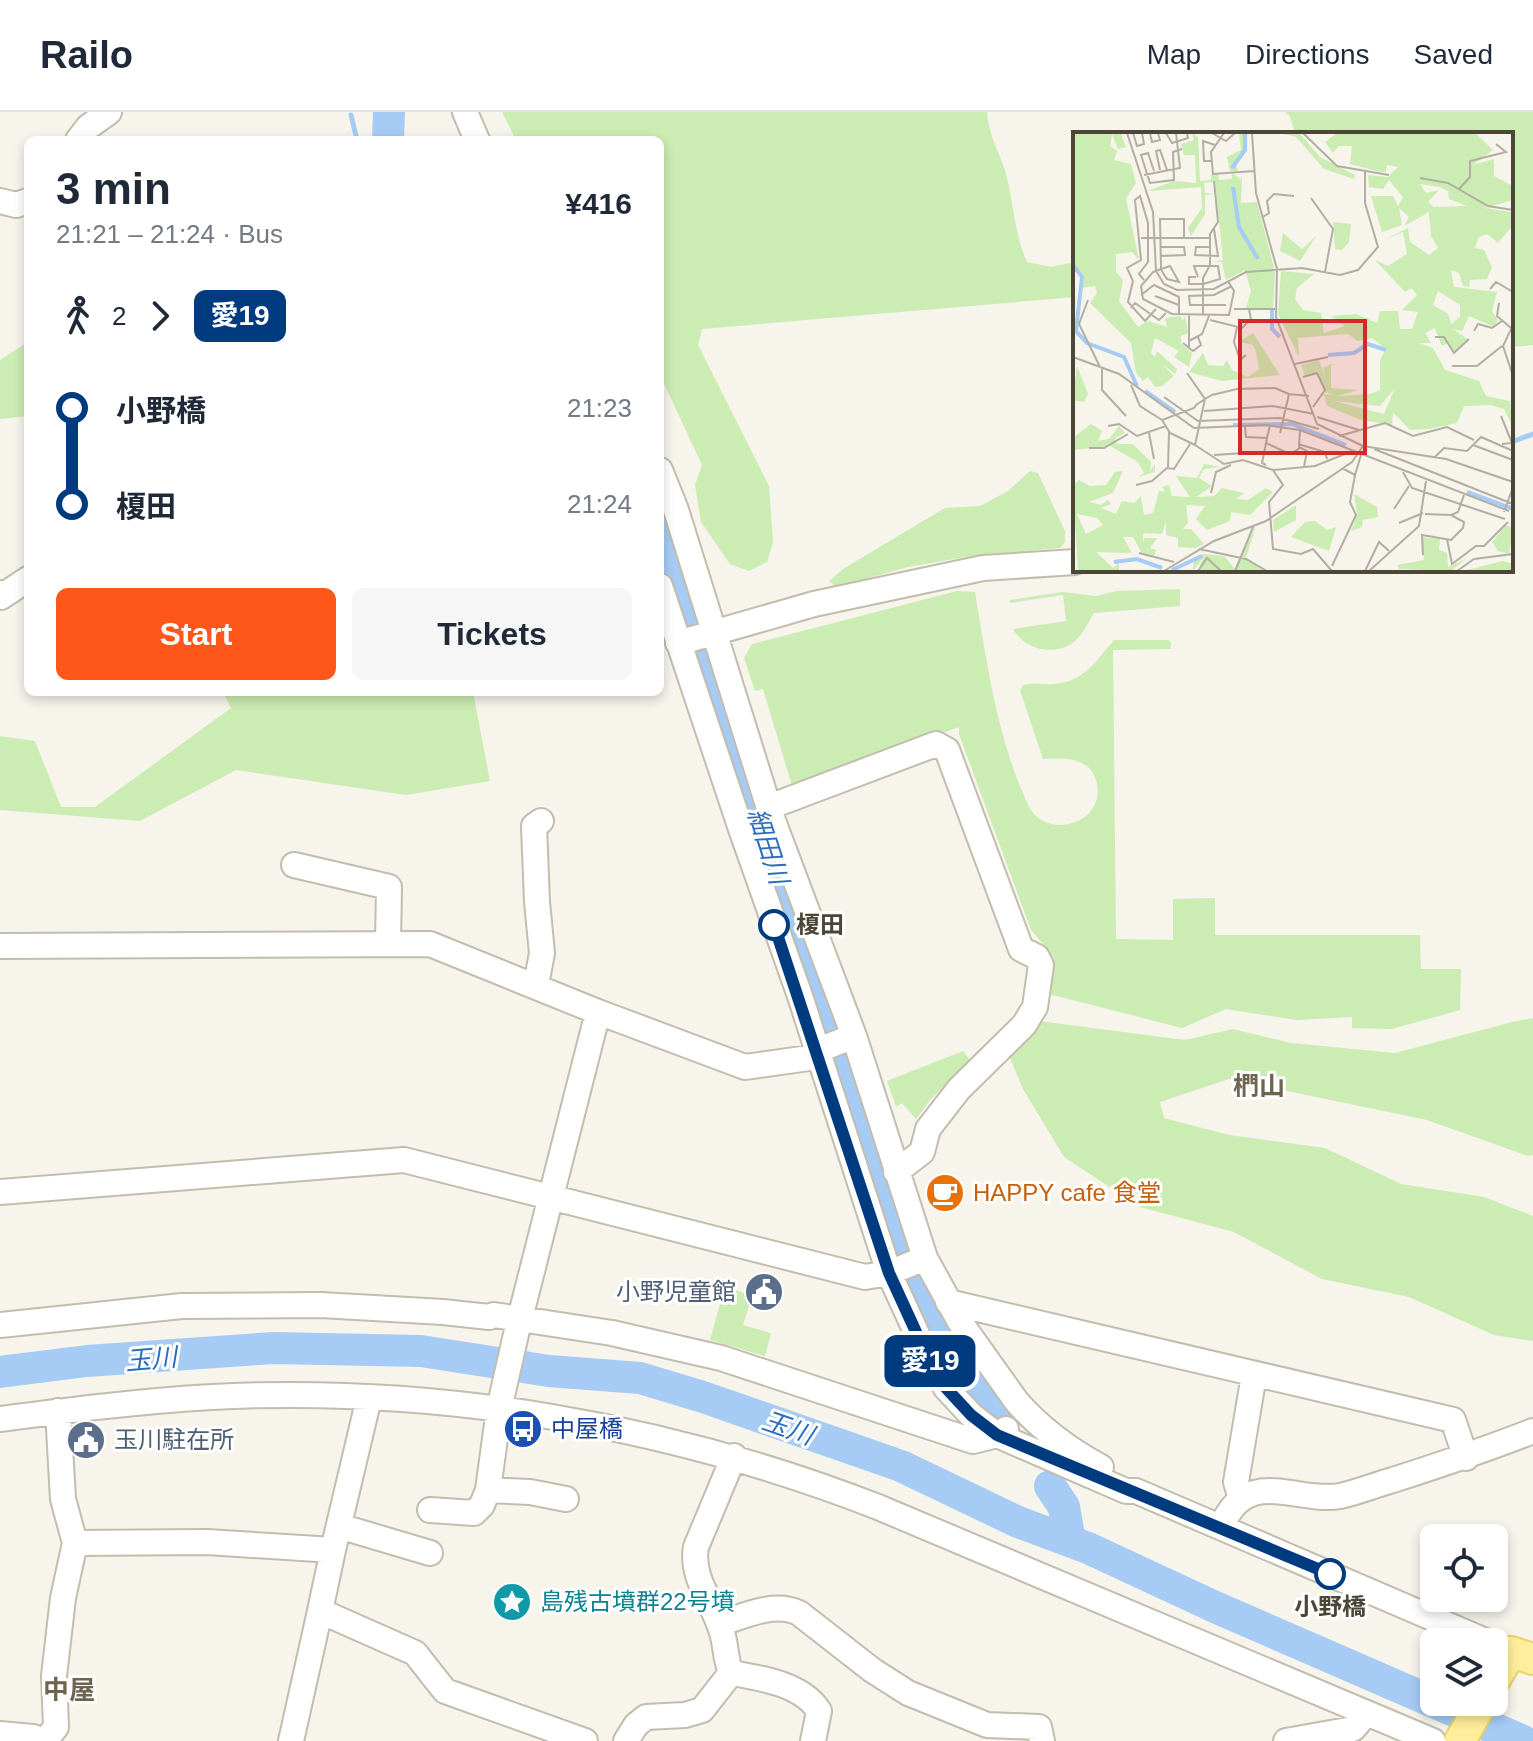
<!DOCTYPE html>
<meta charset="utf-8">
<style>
body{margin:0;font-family:Helvetica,"Noto Sans JP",sans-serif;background:#f6f6f7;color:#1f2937;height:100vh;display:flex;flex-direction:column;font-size:30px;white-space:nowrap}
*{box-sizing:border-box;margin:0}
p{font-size:26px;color:#747a83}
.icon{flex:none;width:44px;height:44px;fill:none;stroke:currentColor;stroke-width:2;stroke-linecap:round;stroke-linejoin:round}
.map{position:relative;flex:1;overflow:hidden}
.side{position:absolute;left:24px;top:24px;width:640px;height:560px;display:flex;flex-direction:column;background:#fff;border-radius:12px;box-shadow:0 4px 12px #0003}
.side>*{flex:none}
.badge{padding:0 16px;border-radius:12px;font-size:28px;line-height:52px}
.tools{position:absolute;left:1420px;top:1412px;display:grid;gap:16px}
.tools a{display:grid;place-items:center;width:88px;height:88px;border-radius:12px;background:#fff;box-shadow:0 4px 12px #0003;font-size:40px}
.map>.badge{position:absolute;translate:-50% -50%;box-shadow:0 0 0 4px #fff}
.legs{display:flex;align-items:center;gap:12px;height:88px;padding:0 32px;font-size:26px}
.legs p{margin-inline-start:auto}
.headline{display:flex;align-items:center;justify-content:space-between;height:136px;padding:0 32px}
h1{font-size:44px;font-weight:700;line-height:60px}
.primary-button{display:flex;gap:16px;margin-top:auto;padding:16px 32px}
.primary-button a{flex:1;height:92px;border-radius:12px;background:#ff5719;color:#fff;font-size:32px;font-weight:700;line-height:92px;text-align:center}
.primary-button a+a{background:#f6f6f7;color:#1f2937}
ul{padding:0 32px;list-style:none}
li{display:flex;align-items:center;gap:28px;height:96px;font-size:30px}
li i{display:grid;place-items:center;width:12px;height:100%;margin:0 10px;background:currentColor}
li i::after{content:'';width:20px;height:20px;margin:-10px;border:6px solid;border-radius:50%;background:#fff}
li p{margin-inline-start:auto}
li:first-child i{background:linear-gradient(#0000 50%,currentColor 0)}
li:last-child i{background:linear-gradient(currentColor 50%,#0000 0)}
header{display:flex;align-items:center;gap:48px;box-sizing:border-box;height:112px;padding:0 40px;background:#fff;border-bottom:2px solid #e0e1e3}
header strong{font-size:38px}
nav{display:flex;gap:44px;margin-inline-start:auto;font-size:28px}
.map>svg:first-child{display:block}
.green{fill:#cbecb2}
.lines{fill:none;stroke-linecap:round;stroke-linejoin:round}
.stream{stroke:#a6cbf5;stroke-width:5}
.river{stroke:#a6cbf5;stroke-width:32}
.minor-casing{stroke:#c2bdad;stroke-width:28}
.major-casing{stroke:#ead265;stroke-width:34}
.minor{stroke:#fff;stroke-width:24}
.major{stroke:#ffee9b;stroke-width:30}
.line-1-casing{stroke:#fff;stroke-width:18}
.line-1{stroke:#003b80;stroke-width:12}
.stop-1-dot{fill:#fff;stroke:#003b80;stroke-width:4}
.labels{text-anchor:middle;stroke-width:6;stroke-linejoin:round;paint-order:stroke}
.stop-label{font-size:24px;font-weight:bold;fill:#4b4638;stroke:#fff;text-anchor:start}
.food-label{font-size:24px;fill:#c56008;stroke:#fff;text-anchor:start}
.service-label{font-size:24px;fill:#4e5e75;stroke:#fff;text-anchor:end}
.transit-label{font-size:24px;fill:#164399;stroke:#fff;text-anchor:start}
.culture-label{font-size:24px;fill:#0d838f;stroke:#fff;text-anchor:start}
.water-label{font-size:26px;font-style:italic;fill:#2a6ebe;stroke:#fff}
.neighbourhood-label{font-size:26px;font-weight:bold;fill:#6f654f;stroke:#fff}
.inset-river{fill:none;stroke:#a6cbf5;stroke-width:4}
.inset-road{fill:none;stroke:#b2aea3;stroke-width:2}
.view{fill:#d62828;fill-opacity:0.15;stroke:#d62828;stroke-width:4}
.inset-edge{fill:none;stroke:#4b4638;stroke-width:4}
</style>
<header>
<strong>Railo</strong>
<nav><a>Map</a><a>Directions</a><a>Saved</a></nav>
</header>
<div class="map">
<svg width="1533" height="1629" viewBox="0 0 1533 1629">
<rect width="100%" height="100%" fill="#f6f4eb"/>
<!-- green -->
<path class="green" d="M502 0H987C988 22 1000 41 1006 62 1014 92 1014 121 1027 150L1051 155 1075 150V185L702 217 698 233 769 374 773 430 767 450 749 459 730 452 701 410 695 373 702 353 660 263V28H516Z
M1285 0H1533V233L1511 235V22H1295L1290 4Z
M28 230V304L0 307V248Z
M1030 359 1038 361 1065 419V430L1060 436 965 445 908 455 836 475 829 469 843 457 945 396 980 394 1008 379Z
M1180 477V494L1094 501C1088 511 1083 522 1075 529 1056 545 1024 538 1013 517L1066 509 1063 483 1010 491V488L1063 480 1096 484 1117 479Z
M957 479 975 480C987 552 997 626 1028 693 1045 729 1105 713 1097 672 1092 645 1066 646 1043 647L1020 578 1023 573C1033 570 1044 573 1055 572 1085 569 1096 549 1114 528H1168L1171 531V537L1113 538 1116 827 1173 828V787L1215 786V823H1420L1421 857H1461L1460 898 1392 917 1352 916V905L1297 908 1226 897 1182 916 1045 881 1054 845 1031 818 959 622V615L793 677 763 577 755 579 744 546 752 532Z
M223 580H473L490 669 406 683 236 658 140 709 0 698V624L35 629 61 695H95L231 596Z
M1533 906V1043L1528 1044 1427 1008 1229 967 1160 990 1164 1006 1229 1023 1325 1036 1401 1072 1484 1085 1533 1104V1229L1494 1223 1409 1185 1322 1167 1234 1120 1140 1095 1064 1045 1023 977 1008 941 1023 907 1185 928 1233 917 1291 931 1395 941 1512 910Z
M963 939 970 948 930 988 916 1007 902 991 896 995 887 969Z
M725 1174 752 1184 743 1213 771 1221 765 1244 710 1228Z"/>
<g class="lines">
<!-- stream -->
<path class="stream" d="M351 3 357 28
M1511 330 1533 322"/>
<!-- river -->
<path class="river" d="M388 28 389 0
M663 413 701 542 902 1143 925 1192 953 1242 1004 1308
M0 1260 87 1249 273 1236 421 1239 549 1259 640 1266 703 1285 901 1354 1018 1410 1088 1436 1215 1495 1523 1629
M1050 1374 1064 1395 1070 1429"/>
<defs>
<path id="minor" d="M465 0 477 28
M78 28 88 15 109 0
M0 89 16 93 28 89
M660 358 676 398 772 706 854 924 925 1146 960 1210 1017 1290C1040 1316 1071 1339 1101 1355
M660 474 741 717 800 884 889 1161 927 1244 946 1276 971 1303 997 1323 1126 1379H1136L1488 1530
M0 481 1 485 28 467
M678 531 814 492 983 456 1075 450
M769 695 936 632 947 638 1021 837 1037 845 1041 853 1035 895 1024 913 959 977 928 1017 922 1040 896 1060
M294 753 389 775 388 831
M0 834 430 832 598 900
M536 873 542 841 537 790 534 714 541 709
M0 1080 404 1048 865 1165 889 1161 925 1146
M948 1190 1453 1308 1466 1346
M0 1213 182 1194 321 1193 443 1200 489 1205 494 1203 612 1221 721 1246 973 1329 997 1323 1006 1317
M58 1299 63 1387 75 1431 207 1430 333 1438 369 1286
M0 1307C70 1298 141 1289 212 1285 439 1273 667 1313 878 1395L1433 1629
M734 1344 696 1435C690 1467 716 1494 723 1524 726 1537 726 1549 731 1561 761 1566 802 1572 819 1599L813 1629
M488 1378 499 1297 517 1218 598 900 745 955 809 946 816 939 854 924
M1241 1387 1236 1370 1254 1263
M430 1398 474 1401 482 1393 488 1378 530 1380 566 1387
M339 1414 430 1441
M1220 1415C1228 1401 1237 1385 1254 1381 1280 1374 1311 1389 1340 1384 1358 1380 1375 1373 1393 1368 1440 1353 1487 1337 1533 1319
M333 1438 320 1499 415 1541 445 1579 585 1629
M719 1512C744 1504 774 1489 799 1501L872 1558 908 1581 987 1613 1039 1615 1042 1629
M0 1622 33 1625 43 1629
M45 1629 56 1615 54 1564 63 1486 75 1431
M291 1629 320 1499
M626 1629 636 1613 646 1605 685 1603 702 1598 731 1561
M1286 1629 1353 1617 1366 1602"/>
<path id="major" d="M1494 1569 1511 1540 1533 1547
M1460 1629 1482 1590"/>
</defs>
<!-- minor casing -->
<use href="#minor" class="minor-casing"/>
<!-- major casing -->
<use href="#major" class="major-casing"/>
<!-- minor -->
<use href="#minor" class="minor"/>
<!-- major -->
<use href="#major" class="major"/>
</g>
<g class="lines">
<defs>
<path id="line-1" d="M774 813 889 1161 927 1244 946 1276 971 1303 997 1323 1330 1462"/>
</defs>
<!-- line-1 casing -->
<use href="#line-1" class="line-1-casing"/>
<!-- line-1 -->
<use href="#line-1" class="line-1"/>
</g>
<!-- icons -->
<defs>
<symbol id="cafe-disc" viewBox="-11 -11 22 22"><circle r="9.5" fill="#e8710a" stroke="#fff"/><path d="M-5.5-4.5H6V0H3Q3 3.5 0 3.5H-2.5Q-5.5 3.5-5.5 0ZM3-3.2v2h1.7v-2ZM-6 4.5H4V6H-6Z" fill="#fff"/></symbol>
<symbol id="civic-disc" viewBox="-11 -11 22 22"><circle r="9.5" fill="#5c6f8a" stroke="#fff"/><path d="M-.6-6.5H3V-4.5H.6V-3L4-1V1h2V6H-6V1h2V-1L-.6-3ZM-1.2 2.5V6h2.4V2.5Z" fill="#fff"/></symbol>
<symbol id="bus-disc" viewBox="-11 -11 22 22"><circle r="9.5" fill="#1a4fb4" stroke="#fff"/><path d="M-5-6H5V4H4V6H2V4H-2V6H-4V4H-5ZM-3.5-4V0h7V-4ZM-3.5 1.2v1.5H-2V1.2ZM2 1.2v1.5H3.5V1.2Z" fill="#fff"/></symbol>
<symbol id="sight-disc" viewBox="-11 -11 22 22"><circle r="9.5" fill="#0f9aa8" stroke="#fff"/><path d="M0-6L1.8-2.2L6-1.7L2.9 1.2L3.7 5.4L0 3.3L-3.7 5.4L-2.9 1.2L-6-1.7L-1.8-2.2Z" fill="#fff"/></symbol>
</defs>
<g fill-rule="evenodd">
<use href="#cafe-disc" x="923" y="1059" width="44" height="44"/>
<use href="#civic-disc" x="742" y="1158" width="44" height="44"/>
<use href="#bus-disc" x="501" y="1295" width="44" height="44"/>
<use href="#civic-disc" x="64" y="1306" width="44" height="44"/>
<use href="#sight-disc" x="490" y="1468" width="44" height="44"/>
</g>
<!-- markers -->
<g class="stop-1-dot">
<circle cx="774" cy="813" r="14"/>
<circle cx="1330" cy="1462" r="14"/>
</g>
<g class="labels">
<!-- stop labels -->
<g class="stop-label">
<text x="796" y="821">榎田</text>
<text x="1330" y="1503" text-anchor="middle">小野橋</text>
</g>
<!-- food labels -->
<g class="food-label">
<text x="973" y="1089">HAPPY cafe 食堂</text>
</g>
<!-- service labels -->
<g class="service-label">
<text x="736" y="1188">小野児童館</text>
<text x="114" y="1336" text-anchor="start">玉川駐在所</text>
</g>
<!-- transit labels -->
<g class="transit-label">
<text x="551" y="1325">中屋橋</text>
</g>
<!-- culture labels -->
<g class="culture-label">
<text x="540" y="1498">島残古墳群22号墳</text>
</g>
<!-- water labels -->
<g class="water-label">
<text transform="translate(768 734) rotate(72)" y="9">細田川</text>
<text transform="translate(151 1247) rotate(-5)" y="9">玉川</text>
<text transform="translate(788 1316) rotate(19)" y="9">玉川</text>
</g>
<!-- neighbourhood labels -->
<g class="neighbourhood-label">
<text x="1259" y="983">椚山</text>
<text x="69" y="1587">中屋</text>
</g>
</g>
<!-- overview -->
<g transform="translate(1073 20)">
<rect width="440" height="440" fill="#f6f4eb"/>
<path d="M0 1H48L50 7 53 15 45 17 39 2 37 14 44 19 41 28 58 32 63 51 53 67 66 128 59 120 43 122V140L50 148 46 169 65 195 75 189 94 195 92 186 107 184 110 189 112 184 115 201 108 204V211L119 221 116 235 101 225 106 219 82 206 78 221 82 225 84 219 104 237 102 242 88 231 101 244 89 254 82 255 75 245 70 249 63 241 58 211 17 171 24 161 22 154 7 156 10 145 0 131ZM119 1 125 5 127 49 138 48V43L145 42 146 48 159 47V41L168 47 169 41 168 71 184 70 202 140 200 176H173L178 159 172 138 153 148 149 130H138L150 128 142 50 131 51 132 61 141 62 132 63V82L118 104 115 96 129 76 128 55 75 59 101 49 123 51 122 23H111L108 12 121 8ZM166 1H174V19L163 32 165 39H157L154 25 168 18ZM208 1H226L247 25 282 43 281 47 251 37 223 5ZM264 1H402L420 18 400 33 421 27V44L438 53 440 68 412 76 438 80 440 93 425 111 414 102 406 105 402 116 411 118 419 135 414 147 397 148 396 155 390 154 386 141 378 138 381 155 424 160 419 179 425 188 421 195 396 184 389 199 380 197 396 208 382 220 375 211 369 214 362 196 352 201 358 211H346L360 216 372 238 406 249 413 264 437 269 440 295 431 277 417 273 391 274 384 291 356 297 337 298 320 280 319 293 288 288 254 274 250 262 262 263 252 260 245 239 232 244 228 233 246 228 253 247 250 236 258 232H262L258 233V256L286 258 264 264 297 262 307 258V228L313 217 299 206 284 209 275 202 225 206 226 225 205 182 208 139 241 142 224 156 222 167 230 178 248 181 251 201 272 194 258 184 283 182 304 191 307 179H325L327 197H339L345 180 329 178 344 163 339 156 332 160 302 128 315 134 334 122 330 100 309 109 335 96 337 110 356 123 365 116 358 104 356 80 331 94 336 85 326 76 329 93 309 100 298 64H320L325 74 330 65 316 48 310 57 296 55 295 43 315 45 325 35 314 33 313 40H307L277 32 279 14H266L260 21 252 10ZM347 52 366 55 375 59 376 67 394 74 361 75 355 70 366 58 353 61ZM365 159 387 173V185L378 192 375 182 360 173ZM322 256 311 282 261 269 307 274ZM260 90 278 92 276 110 269 118 262 117ZM210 101 229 117 243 104 227 129 207 119ZM180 201 207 243 149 249 116 240 130 221 135 233 150 234 154 228 159 238 175 245 186 237 183 220 180 213 166 210ZM4 234 15 262 11 270 0 268ZM18 292 29 299 25 309 36 307 46 294 52 301 42 306 44 312H60L78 330 77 339 82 332V340L65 345 71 341 65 330 37 314 0 318V306ZM131 332 148 335 131 337 126 346 139 354 123 365 141 364 149 356 171 361 163 367 175 368 193 356 200 360 177 383 158 380 157 389 134 398 123 387 132 374 113 373 115 390 110 397H118L131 412 122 416 105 415V406L93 403V389L89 402 70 401V411L71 406H84L77 416 83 418 81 424 68 420 60 405H50L59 421 23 420 40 436 46 431V439H5L0 353 6 348 17 354 33 353 42 340 50 339 40 361 16 370 28 373 35 368 38 372 28 376 43 382 49 369 61 371 68 364 71 383 80 381 86 359 93 360 89 355 96 353 99 364 117 365 103 344 124 346ZM4 382 24 386 30 393 13 402ZM281 362 304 375 305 385 290 388 289 395 278 399 284 382ZM223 373V388L201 400 200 388ZM242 389 254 398 263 395 256 419 218 405 232 390ZM433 393 440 396 436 422 425 419 419 410ZM183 394 173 426 193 439H125L130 426 120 439 121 429 129 422 151 424 162 437ZM348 405 367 407 366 418 374 421 375 435 393 427 378 439 326 437 324 433 351 428ZM430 429 440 432V439H390Z" fill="#cbecb2" fill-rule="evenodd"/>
<path class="inset-river" d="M159 36 172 18V1M160 55 166 95 185 127M0 133 9 145 3 199 14 211 51 225 64 254M199 176V197L207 205M255 223 281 221 295 212 313 218M72 259 102 280M160 293 219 292 273 313M394 360 440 377M41 430 64 427 89 436M99 438 129 424"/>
<path class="inset-road" d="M54 1 80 80 83 139 91 152 104 158 141 157 173 140 229 136 267 143 285 138 305 115 292 71V40M60 1 64 14 71 12 69 1M77 1 79 10 87 8 85 1M93 1 99 11 115 6 114 1M139 1 153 9 162 1M151 1 138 20 140 42 181 39M179 1 183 61 204 137 203 185 244 292 290 314M230 1 264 34 316 43M138 29H131L130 9 142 13M87 38 83 19 87 18 94 38M81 39 75 21 68 23 77 51 101 48 100 20 109 17M71 43 107 36 103 1M347 46 375 51 415 74 440 78M386 57 397 45V29L433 20 423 12M238 66 260 97 252 140M190 85 196 81 194 69 201 62 221 64M111 105V87H87L88 136V137L90 141 94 147 106 150 97 134 88 137 83 139 80 140 68 154 70 167 99 182 156 183 161 159 155 149M68 106H137M87 115H111L112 123 87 124M137 115H123L122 123 145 124 141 97M123 145H116V152H129M125 145 121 134H145L147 147 130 152M71 148 66 142 75 130V91L67 64 62 68 68 128 54 136 60 149 55 170 72 189 83 177M417 157 423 150 440 160M68 163 81 153 106 165V183M82 164 106 173M15 168 6 192 27 235M426 171 424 184 438 196M153 173H117L116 164 141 163 159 154M58 176 62 171 86 188 93 181M161 177H202M116 183V216M130 183V146L137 133V102L145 90 141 49M137 188 169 196 178 187 176 177M440 193 430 214 440 244M164 195 161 210 167 228 173 223M401 199 405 192 419 196 429 189M362 205H371L381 221 396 207M116 209 129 202 136 184M110 211 120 219 128 213 125 205M0 225 46 242 121 296 192 293 227 298 436 379M222 232 255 225M379 234H404L429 214M29 237V258L53 284M114 241 132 267 122 313 97 301 89 288 121 276 123 273 132 267 139 263 164 257 202 256 216 262M230 245 244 241 252 258 240 275M58 253 67 274 89 288M91 265 125 289 207 286 246 297M131 279 200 274 241 282M428 284 439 311 429 312M244 285 286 298M35 294 46 292 64 304 93 294M172 294 173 305 194 306 197 293M227 298 226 315 234 319 231 335M76 301 81 327M207 301 216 262 236 264M266 304 312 291 340 304 374 295 401 308M194 306 193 311 217 322 227 316M193 311 189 331 193 333M225 312 252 320 254 327M122 313 151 332 170 328 200 338M400 313 440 328M16 316H31L55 302M301 317 440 372M141 323 171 321M362 325 371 316 394 319 408 305 440 319M95 335 96 300M269 336 282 343 288 323M330 340 339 356 432 387M63 353 79 349 94 336 101 337 117 312M138 361 143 340 158 333M321 377 336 354M431 380 440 355M352 382 378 383M326 391 350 381M374 407 379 432 403 414H411L435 390M126 417 173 427 194 439M66 421 101 430M350 423 349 403 378 408 390 396 391 390 378 383 385 380 391 363M259 434 283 383 277 370 282 343M91 439 141 409 193 389 279 330 290 314 373 327 440 350M125 439 134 426 148 439M162 439 181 393M259 439 240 417 228 422 200 417 196 370 210 353 200 338 242 334 277 320M292 439 306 410 316 419M296 439 346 394 353 349M384 439 401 427 440 422"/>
<path class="view" d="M167 189H292V321H167Z"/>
<rect width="440" height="440" class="inset-edge"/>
</g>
</svg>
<div class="tools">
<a><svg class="icon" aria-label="locate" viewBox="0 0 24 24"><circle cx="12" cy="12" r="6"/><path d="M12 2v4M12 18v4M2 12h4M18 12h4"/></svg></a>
<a><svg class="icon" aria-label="layers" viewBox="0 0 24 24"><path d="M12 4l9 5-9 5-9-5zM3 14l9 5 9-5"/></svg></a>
</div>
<b class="badge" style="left:930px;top:1249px;background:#003b80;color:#fff">愛19</b>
<section class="side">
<div class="headline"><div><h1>3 min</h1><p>21:21 – 21:24 · Bus</p></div><b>¥416</b></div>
<div class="legs"><svg class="icon" aria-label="walk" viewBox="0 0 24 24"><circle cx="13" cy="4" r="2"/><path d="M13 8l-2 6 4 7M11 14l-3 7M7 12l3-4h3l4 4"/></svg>2<svg class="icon" aria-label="forward" viewBox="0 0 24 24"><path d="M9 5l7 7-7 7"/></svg><b class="badge" style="background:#003b80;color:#fff">愛19</b></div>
<ul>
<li><i style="color:#003b80"></i><b>小野橋</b><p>21:23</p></li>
<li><i style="color:#003b80"></i><b>榎田</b><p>21:24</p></li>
</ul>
<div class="primary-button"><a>Start</a><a>Tickets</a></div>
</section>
</div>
